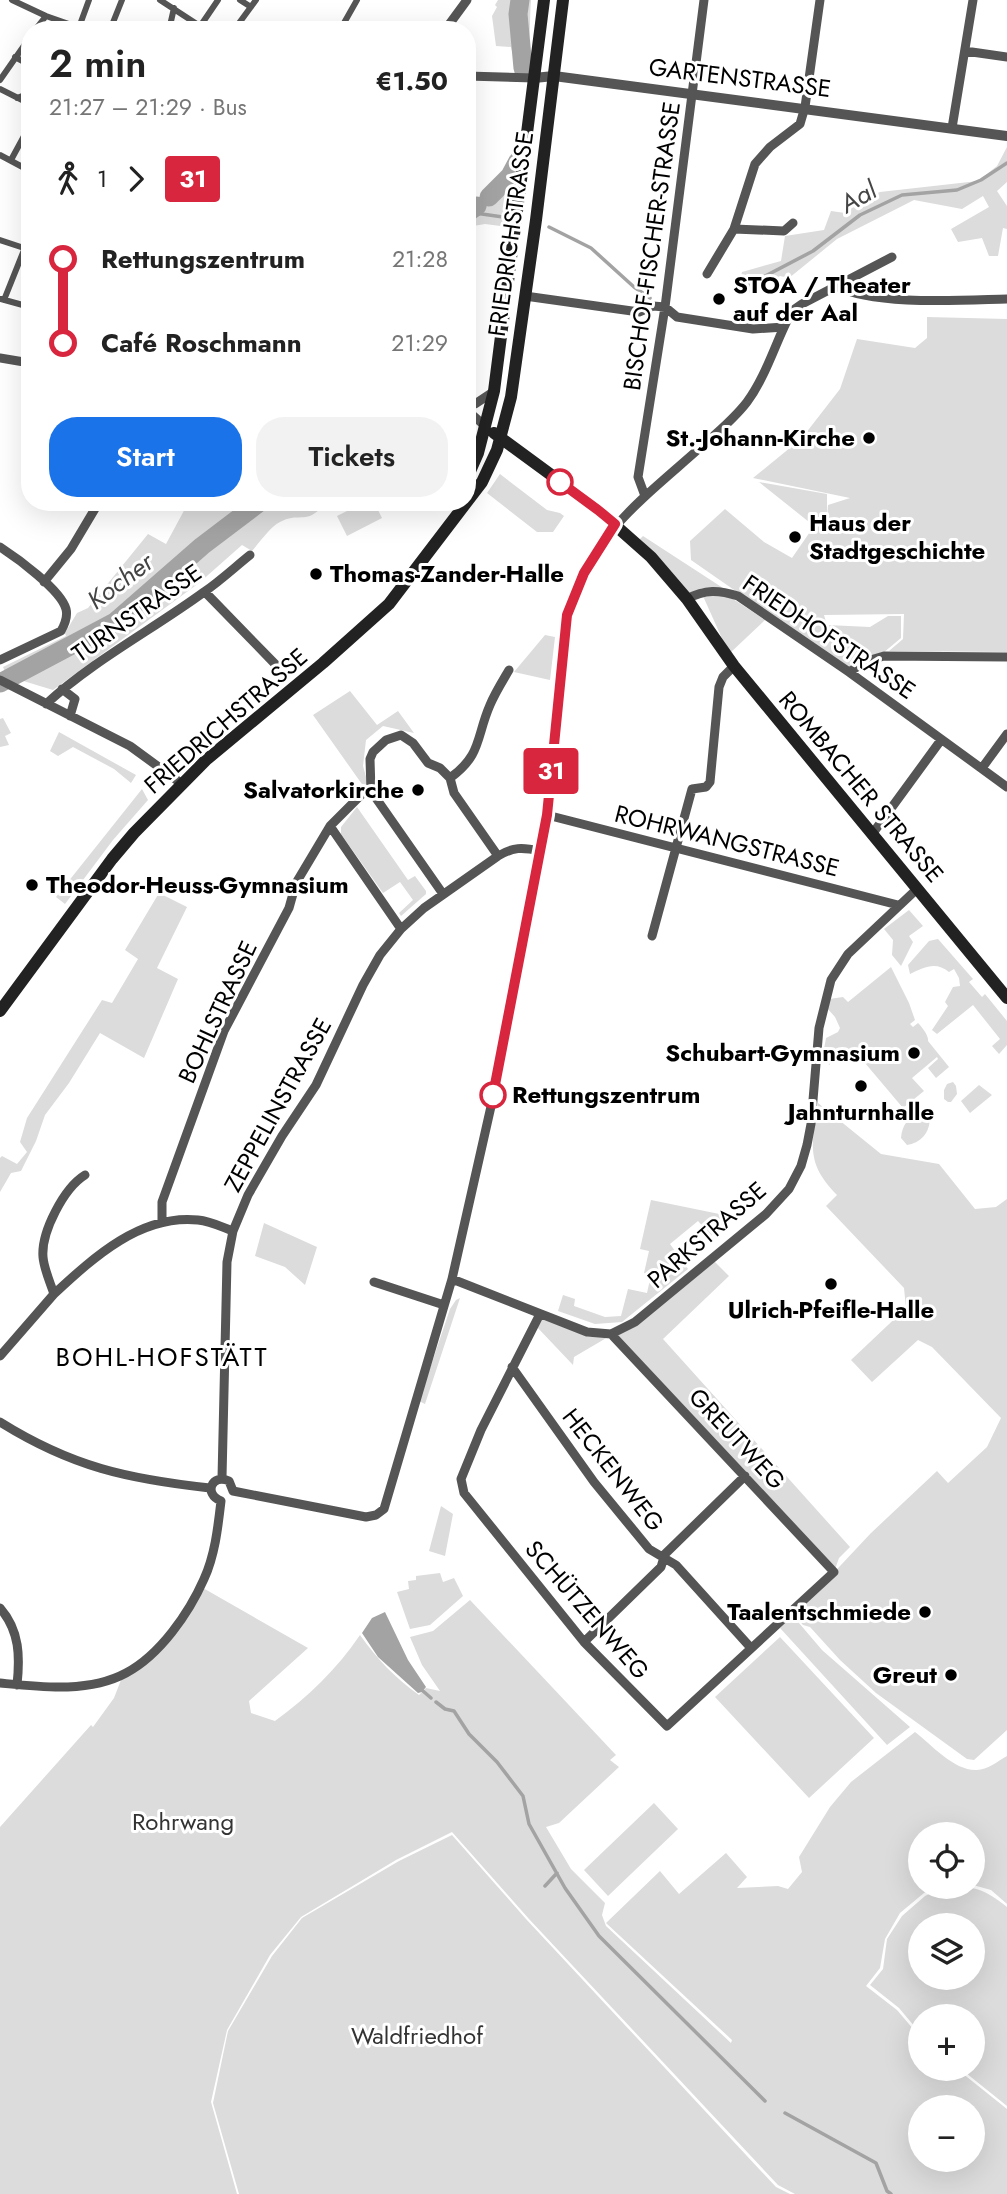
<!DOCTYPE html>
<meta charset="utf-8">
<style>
body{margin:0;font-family:Jost,sans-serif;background:#f2f2f2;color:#222;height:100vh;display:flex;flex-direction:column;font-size:26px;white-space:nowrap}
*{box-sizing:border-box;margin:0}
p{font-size:23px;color:#767676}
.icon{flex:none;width:38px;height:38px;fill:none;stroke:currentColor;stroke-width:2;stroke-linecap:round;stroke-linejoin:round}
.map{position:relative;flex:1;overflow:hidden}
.side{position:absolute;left:21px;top:21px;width:455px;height:490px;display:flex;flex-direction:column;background:#fff;border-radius:28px;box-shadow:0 7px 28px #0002}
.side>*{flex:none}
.badge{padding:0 14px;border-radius:5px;font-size:24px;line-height:46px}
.fabs{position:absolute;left:908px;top:1822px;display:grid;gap:14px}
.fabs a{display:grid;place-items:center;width:77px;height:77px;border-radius:50%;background:#fff;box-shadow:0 7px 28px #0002;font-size:35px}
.map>.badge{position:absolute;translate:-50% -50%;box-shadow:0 0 0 4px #fff}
.legs{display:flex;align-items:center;gap:10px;height:77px;padding:0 28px;font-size:23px}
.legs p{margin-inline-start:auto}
.summary{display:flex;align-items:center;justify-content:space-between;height:119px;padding:0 28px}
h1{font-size:38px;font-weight:600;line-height:52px}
.action{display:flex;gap:14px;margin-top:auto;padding:14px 28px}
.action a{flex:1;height:80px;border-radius:28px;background:#1a73e8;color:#fff;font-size:28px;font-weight:600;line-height:80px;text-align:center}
.action a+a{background:#f2f2f2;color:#222}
ul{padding:0 28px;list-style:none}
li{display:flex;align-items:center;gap:24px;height:84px;font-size:26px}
li i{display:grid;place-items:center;width:10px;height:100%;margin:0 9px;background:currentColor}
li i::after{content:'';width:18px;height:18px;margin:-9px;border:5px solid;border-radius:50%;background:#fff}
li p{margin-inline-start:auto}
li:first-child i{background:linear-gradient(#0000 50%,currentColor 0)}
li:last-child i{background:linear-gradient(currentColor 50%,#0000 0)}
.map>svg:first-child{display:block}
.green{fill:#dcdcdc;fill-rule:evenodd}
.water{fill:#a3a3a3}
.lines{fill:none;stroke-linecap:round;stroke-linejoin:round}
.stream{stroke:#a3a3a3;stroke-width:3.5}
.river{stroke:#a3a3a3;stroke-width:19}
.pedestrian{stroke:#555;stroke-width:6}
.minor{stroke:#555;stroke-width:9}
.tertiary{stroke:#555;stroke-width:10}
.secondary{stroke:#222;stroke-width:12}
.line-1-casing{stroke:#fff;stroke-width:16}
.line-1{stroke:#d7263d;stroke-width:10}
.poi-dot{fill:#000;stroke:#fff;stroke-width:2.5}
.stop-1-dot{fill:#fff;stroke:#d7263d;stroke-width:3.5}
.labels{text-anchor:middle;stroke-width:6;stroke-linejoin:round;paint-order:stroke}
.street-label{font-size:24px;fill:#000;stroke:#fff}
.poi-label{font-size:24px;font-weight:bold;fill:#000;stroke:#fff;text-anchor:end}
.stop-label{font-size:24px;font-weight:bold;fill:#000;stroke:#fff;text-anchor:start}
.park-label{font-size:24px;fill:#333;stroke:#fff}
.water-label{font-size:26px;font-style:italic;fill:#444;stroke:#fff}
.neighbourhood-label{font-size:26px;letter-spacing:2px;fill:#000;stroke:#fff}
</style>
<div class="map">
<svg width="1007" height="2194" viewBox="0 0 1007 2194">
<rect width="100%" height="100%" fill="#fff"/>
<!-- green -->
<path class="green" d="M498 0H531C529 26 532 42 523 67H516L511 47 496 46 492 16 497 7 495 5Z
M1007 147V182L997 191 1007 206V229L1003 228 998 256H989L982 238 958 242 951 229 989 207 983 196 962 209 914 200 837 239 789 278 780 276 748 293 740 280 742 272 781 261 785 236 824 230 831 211 845 213 852 204 880 192 978 181 997 166Z
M515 149 519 150 508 227 485 224 467 227V197L491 199 497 194 486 188 490 183 499 177Z
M927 317 1007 319V652L889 651 903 639 904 614 824 615 827 625 870 627 888 616H901V638L883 653 848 669 691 560 690 541 725 509 764 542 792 558 814 526 759 482 827 494V518L828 505 850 498 753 478 802 438 840 389 857 339 915 348 927 338Z
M500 474 547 510 560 513 564 516 553 532H537L487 493Z
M197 502H326C307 527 299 511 280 522 270 527 260 542 252 551L242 545 199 583 53 690 7 676 3 667 66 636 65 633 77 613 88 608 148 534 166 544 187 505 194 508Z
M365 502H374L382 518 347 536 337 516Z
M643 536 723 588H702L687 595 639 540Z
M727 595 765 620 729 654 703 596Z
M545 635 555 637 550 680 514 672Z
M350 691 377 725 398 711 414 733 383 726 366 740 363 766 368 784 364 787 313 715Z
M3 718 11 733 5 736 9 745 0 747V719Z
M59 732 136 775 131 783 114 769 73 747 58 756 50 751Z
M142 789 148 800 113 840 65 904 56 897Z
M357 807 408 880 415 876 426 891V894L401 916 399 913 413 900 400 882 383 893 341 834V827Z
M159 893 187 907 157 968 178 979 144 1058 100 1033 69 1083 45 1115 36 1141 21 1171 11 1173 0 1192V1158L2 1156 17 1164 27 1152 20 1142 27 1118 102 1000 112 1003 138 959 125 950Z
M909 910 923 926 909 936 913 942 901 966 892 955 893 940 884 929Z
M938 939 973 979 969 982 982 997 985 994 1007 1021V1045L999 1054 992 1046 1000 1039 973 1005 937 1034 932 1030 948 1006 945 1002 953 987 960 986 959 978 954 969 949 972C936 961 924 967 910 974L908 965 929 941Z
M891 967 909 1003 915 1020 910 1024 913 1027 918 1023C922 1027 929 1036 928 1041L949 1067 936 1078 928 1068 938 1059 937 1057 912 1078 924 1091 903 1108 854 1050 848 1054 845 1052 829 1065 824 1049 826 1038 838 1032 840 1028 835 1017 827 1008 829 999 843 997 848 1002Z
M953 1082 956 1086 957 1094 951 1102H948L944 1099V1090L947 1084Z
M979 1085 992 1095 970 1113 961 1101Z
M818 1103 881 1154 939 1164 975 1209 996 1207 1007 1199V1730L974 1760 967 1759 876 1693 840 1660 810 1627 803 1625 794 1615 871 1533 937 1471 948 1483 987 1447 1001 1418 932 1347 918 1340 872 1382 851 1360 906 1308 904 1288 826 1206 837 1195C805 1162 812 1145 818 1103Z
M921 1112 929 1115C932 1130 922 1143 907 1145L901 1138C902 1125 909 1116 921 1112Z
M651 1200 734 1217 711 1236 698 1221 670 1244 688 1269 622 1322 595 1324 558 1311 563 1295 575 1299 574 1306 605 1317 621 1316 628 1289 647 1293 651 1275 644 1273 649 1251 640 1249Z
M264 1223 317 1247 305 1285 285 1267 255 1256Z
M712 1259 729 1276 663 1339 850 1547 839 1558 834 1572 611 1334Z
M460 1298 425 1404 419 1401 450 1309 456 1300Z
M541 1317 589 1337H608L574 1357 573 1365 536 1326Z
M441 1506 453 1514 445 1556 429 1551Z
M440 1573 443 1582 454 1578 463 1596 430 1625 410 1629 397 1592 409 1589 408 1581 416 1580V1576Z
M203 1588 308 1648 249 1701 251 1713 275 1721C308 1697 337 1669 360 1635 377 1659 395 1678 419 1695L426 1688 440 1691 422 1665 410 1637 433 1631 470 1600 616 1755 610 1760 619 1767 559 1823 546 1827 571 1869 605 1903 602 1915 606 1926 731 2043 732 2040 606 1923 660 1871 679 1894 726 1853 747 1877 737 1888 778 1886 788 1889 802 1872 799 1857 830 1807 851 1782 915 1732C932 1745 954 1771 977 1770 987 1770 998 1761 1007 1756V1904L991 1890 973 1885V1834H920V1886L939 1887 924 1893 900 1913 885 1939 880 1968 866 1986 897 2010 920 2037V2068L957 2069 1007 2109V2194H795L778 2185 529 1919 452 1832 396 1860 301 1917 270 1955 227 2030 211 2102 237 2194H0V1827L91 1725 93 1727 114 1698 121 1680 143 1665ZM920 2107H973V2160H920Z
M793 1616 822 1650 910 1727 887 1745 780 1628Z
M780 1637 874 1738 809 1798 715 1697Z
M654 1803 678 1829 608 1896 584 1870Z
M452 1835 526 1919 776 2187 790 2194H239L213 2103 228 2031 272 1956 302 1918 399 1861Z
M946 1886C974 1886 985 1889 1007 1907V2106L961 2069 973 2068V2016H920V2033L899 2008 870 1985 883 1969 887 1939 902 1916 925 1896ZM920 1925H973V1978H920Z"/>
<!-- water -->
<path class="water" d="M385 1612 408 1660 426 1687 422 1692 418 1693 378 1657 362 1633 372 1618Z"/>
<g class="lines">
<!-- stream -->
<path class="stream" d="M468 212 510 218
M549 227 591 248 634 287 650 298
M739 293 752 283 813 251 860 215 902 195 957 190 981 180 1007 163
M423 1691 431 1698
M436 1702 445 1709 454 1711 469 1734 497 1762 523 1796 529 1824 565 1888 599 1936 765 2101
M545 1886 557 1873
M785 2113 876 2163 887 2191 891 2194"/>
<!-- river -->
<path class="river" d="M520 0 518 14 523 68
M489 197 510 176 518 161
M467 213 477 206
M0 683 115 622 202 546 260 502"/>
<!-- pedestrian -->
<path class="pedestrian" d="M12 0 46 16 86 30
M160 0 206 30
M240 0 251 7
M201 25 218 0
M35 30 46 16
M78 30 89 0
M110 30 122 0
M169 30 174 8
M234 30 256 0
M340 30 357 0
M15 57 30 65
M0 80 30 37
M0 89 30 104
M17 98 30 93
M0 155 30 171
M11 160 30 125
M0 240 24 248
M1 299 30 307
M4 300 30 235"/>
<!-- minor -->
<path class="minor" d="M445 30 467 0
M965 51 1007 57
M467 76 534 78
M952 128 973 0
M793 223 784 231 734 229 755 164 770 147 800 124 805 107 820 0
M707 274 734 229
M836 286C874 306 963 300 1007 299
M525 296 639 312 653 306 665 307 677 317 753 329 784 327
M0 358 30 363
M467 404H475L493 392
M467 410 486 427
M645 496 638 477 665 307 704 0
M0 547C17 558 61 590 66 609 68 617 65 624 61 631L0 660
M44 582 71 549 99 502
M205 592 277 666
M687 599C705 589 719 590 738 596L849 672 1007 787
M849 672 867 661 884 656 1007 657
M0 680 130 746 182 784
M62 689 75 699 70 716
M46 704C94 660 152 630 204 592 220 581 235 567 250 555
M982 768 1007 734
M450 778C482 755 476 737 490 705 495 693 502 682 509 670
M547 815 898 905
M330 826 401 929
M873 833 941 740
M443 894 371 791 370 759 373 752 386 740 401 735 413 743 428 763 440 768 450 778 454 793 498 856
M652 936 692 789 706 787 710 782 719 687 723 677 734 666
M162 1221V1202L224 1031 289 908 296 883 330 826 362 794 371 791
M452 1279 587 1332 611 1334 635 1322 766 1214 789 1189 801 1166 807 1145 811 1124 819 1028 831 980 848 954 918 888
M374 1282 444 1305
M54 1294C93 1258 140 1214 198 1220 210 1221 222 1227 233 1231
M540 1314 481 1430 461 1479 464 1493 584 1642 667 1726 834 1572 611 1334
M0 1356 54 1294C50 1282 44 1269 43 1257 41 1232 64 1188 85 1175
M512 1367 594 1482 649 1549 676 1565 751 1648
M0 1422C72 1467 128 1479 210 1488
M222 1478 227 1262 233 1231 248 1195 282 1136 316 1085 363 985 380 955 401 929 424 908 498 856C513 847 522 847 540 851
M233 1491 366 1517 376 1515 384 1509 452 1279 492 1102 547 815 565 624C581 542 644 498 702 446 718 432 734 419 747 402 767 375 776 340 792 311L802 304 892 257
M221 1501C203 1494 212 1473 229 1481L233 1491
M0 1608C20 1631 20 1657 17 1685
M584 1642 661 1567 665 1554 745 1476
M0 1683C41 1687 89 1693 126 1673 160 1655 189 1613 204 1579 215 1555 218 1527 221 1501"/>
<!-- tertiary -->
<path class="tertiary" d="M534 78 554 76 1007 136"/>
<!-- secondary -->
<path class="secondary" d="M494 433 599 510 615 524
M467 478 478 453 494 391 544 0
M616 526 651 557 687 599 734 666 1007 998
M0 1011 112 859 134 833 206 760 323 663 389 604 482 482 497 450 511 397 536 220 563 0"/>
</g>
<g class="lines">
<defs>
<path id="line-1" d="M493 1095 547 815 567 615 584 573 615 524 598 510 560 482"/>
</defs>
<!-- line-1 casing -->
<use href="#line-1" class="line-1-casing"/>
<!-- line-1 -->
<use href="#line-1" class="line-1"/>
</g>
<!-- markers -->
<g class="poi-dot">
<circle cx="719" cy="299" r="7"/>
<circle cx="869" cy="438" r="7"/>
<circle cx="795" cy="537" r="7"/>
<circle cx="316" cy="574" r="7"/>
<circle cx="418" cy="790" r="7"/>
<circle cx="32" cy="885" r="7"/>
<circle cx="914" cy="1053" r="7"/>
<circle cx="861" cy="1086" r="7"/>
<circle cx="831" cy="1284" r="7"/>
<circle cx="925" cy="1612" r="7"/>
<circle cx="951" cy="1675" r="7"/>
</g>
<g class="stop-1-dot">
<circle cx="560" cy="482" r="12"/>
<circle cx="493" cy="1095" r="12"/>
</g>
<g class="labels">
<!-- street labels -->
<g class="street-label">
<text transform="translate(740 78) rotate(7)" y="8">GARTENSTRASSE</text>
<text transform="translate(511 234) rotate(-82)" y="8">FRIEDRICHSTRASSE</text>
<text transform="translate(652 246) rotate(-82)" y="8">BISCHOF-FISCHER-STRASSE</text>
<text transform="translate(137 613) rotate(-35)" y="8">TURNSTRASSE</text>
<text transform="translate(829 637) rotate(34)" y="8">FRIEDHOFSTRASSE</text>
<text transform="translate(226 721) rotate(-41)" y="8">FRIEDRICHSTRASSE</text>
<text transform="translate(861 787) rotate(50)" y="8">ROMBACHER STRASSE</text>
<text transform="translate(727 841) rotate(14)" y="8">ROHRWANGSTRASSE</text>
<text transform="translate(218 1012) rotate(-65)" y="8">BOHLSTRASSE</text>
<text transform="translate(278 1105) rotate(-61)" y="8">ZEPPELINSTRASSE</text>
<text transform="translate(707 1235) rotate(-41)" y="8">PARKSTRASSE</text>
<text transform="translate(737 1439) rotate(47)" y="8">GREUTWEG</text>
<text transform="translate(613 1470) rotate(52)" y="8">HECKENWEG</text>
<text transform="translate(587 1610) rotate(49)" y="8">SCHÜTZENWEG</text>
</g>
<!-- poi labels -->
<g class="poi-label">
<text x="733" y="293" text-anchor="start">STOA / Theater<tspan x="733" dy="28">auf der Aal</tspan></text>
<text x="855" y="446">St.-Johann-Kirche</text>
<text x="809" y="531" text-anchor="start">Haus der<tspan x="809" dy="28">Stadtgeschichte</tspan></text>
<text x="330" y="582" text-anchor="start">Thomas-Zander-Halle</text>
<text x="404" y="798">Salvatorkirche</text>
<text x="46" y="893" text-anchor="start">Theodor-Heuss-Gymnasium</text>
<text x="900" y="1061">Schubart-Gymnasium</text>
<text x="861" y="1120" text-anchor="middle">Jahnturnhalle</text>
<text x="831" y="1318" text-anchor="middle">Ulrich-Pfeifle-Halle</text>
<text x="911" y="1620">Taalentschmiede</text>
<text x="937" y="1683">Greut</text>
</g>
<!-- stop labels -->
<g class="stop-label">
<text x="512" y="1103">Rettungszentrum</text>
</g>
<!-- park labels -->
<g class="park-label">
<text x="183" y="1830">Rohrwang</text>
<text x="417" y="2044">Waldfriedhof</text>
</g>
<!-- water labels -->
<g class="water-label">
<text transform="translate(858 197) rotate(-30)" y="9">Aal</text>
<text transform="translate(120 581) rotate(-37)" y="9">Kocher</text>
</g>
<!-- neighbourhood labels -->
<g class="neighbourhood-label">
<text x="162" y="1366">BOHL-HOFSTÄTT</text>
</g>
</g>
</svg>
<div class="fabs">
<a><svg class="icon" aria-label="locate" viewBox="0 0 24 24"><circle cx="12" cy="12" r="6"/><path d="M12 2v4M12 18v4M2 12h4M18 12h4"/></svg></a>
<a><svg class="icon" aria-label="layers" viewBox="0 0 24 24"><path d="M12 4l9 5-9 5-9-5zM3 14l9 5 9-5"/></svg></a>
<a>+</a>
<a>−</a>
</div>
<b class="badge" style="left:551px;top:771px;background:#d7263d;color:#fff">31</b>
<section class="side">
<div class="summary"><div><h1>2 min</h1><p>21:27 – 21:29 · Bus</p></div><b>€1.50</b></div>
<div class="legs"><svg class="icon" aria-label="walk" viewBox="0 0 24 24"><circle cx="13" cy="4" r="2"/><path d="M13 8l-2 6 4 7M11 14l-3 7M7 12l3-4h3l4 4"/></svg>1<svg class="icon" aria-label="forward" viewBox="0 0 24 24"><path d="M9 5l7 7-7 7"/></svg><b class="badge" style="background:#d7263d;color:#fff">31</b></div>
<ul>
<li><i style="color:#d7263d"></i><b>Rettungszentrum</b><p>21:28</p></li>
<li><i style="color:#d7263d"></i><b>Café Roschmann</b><p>21:29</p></li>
</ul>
<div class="action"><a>Start</a><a>Tickets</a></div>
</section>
</div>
